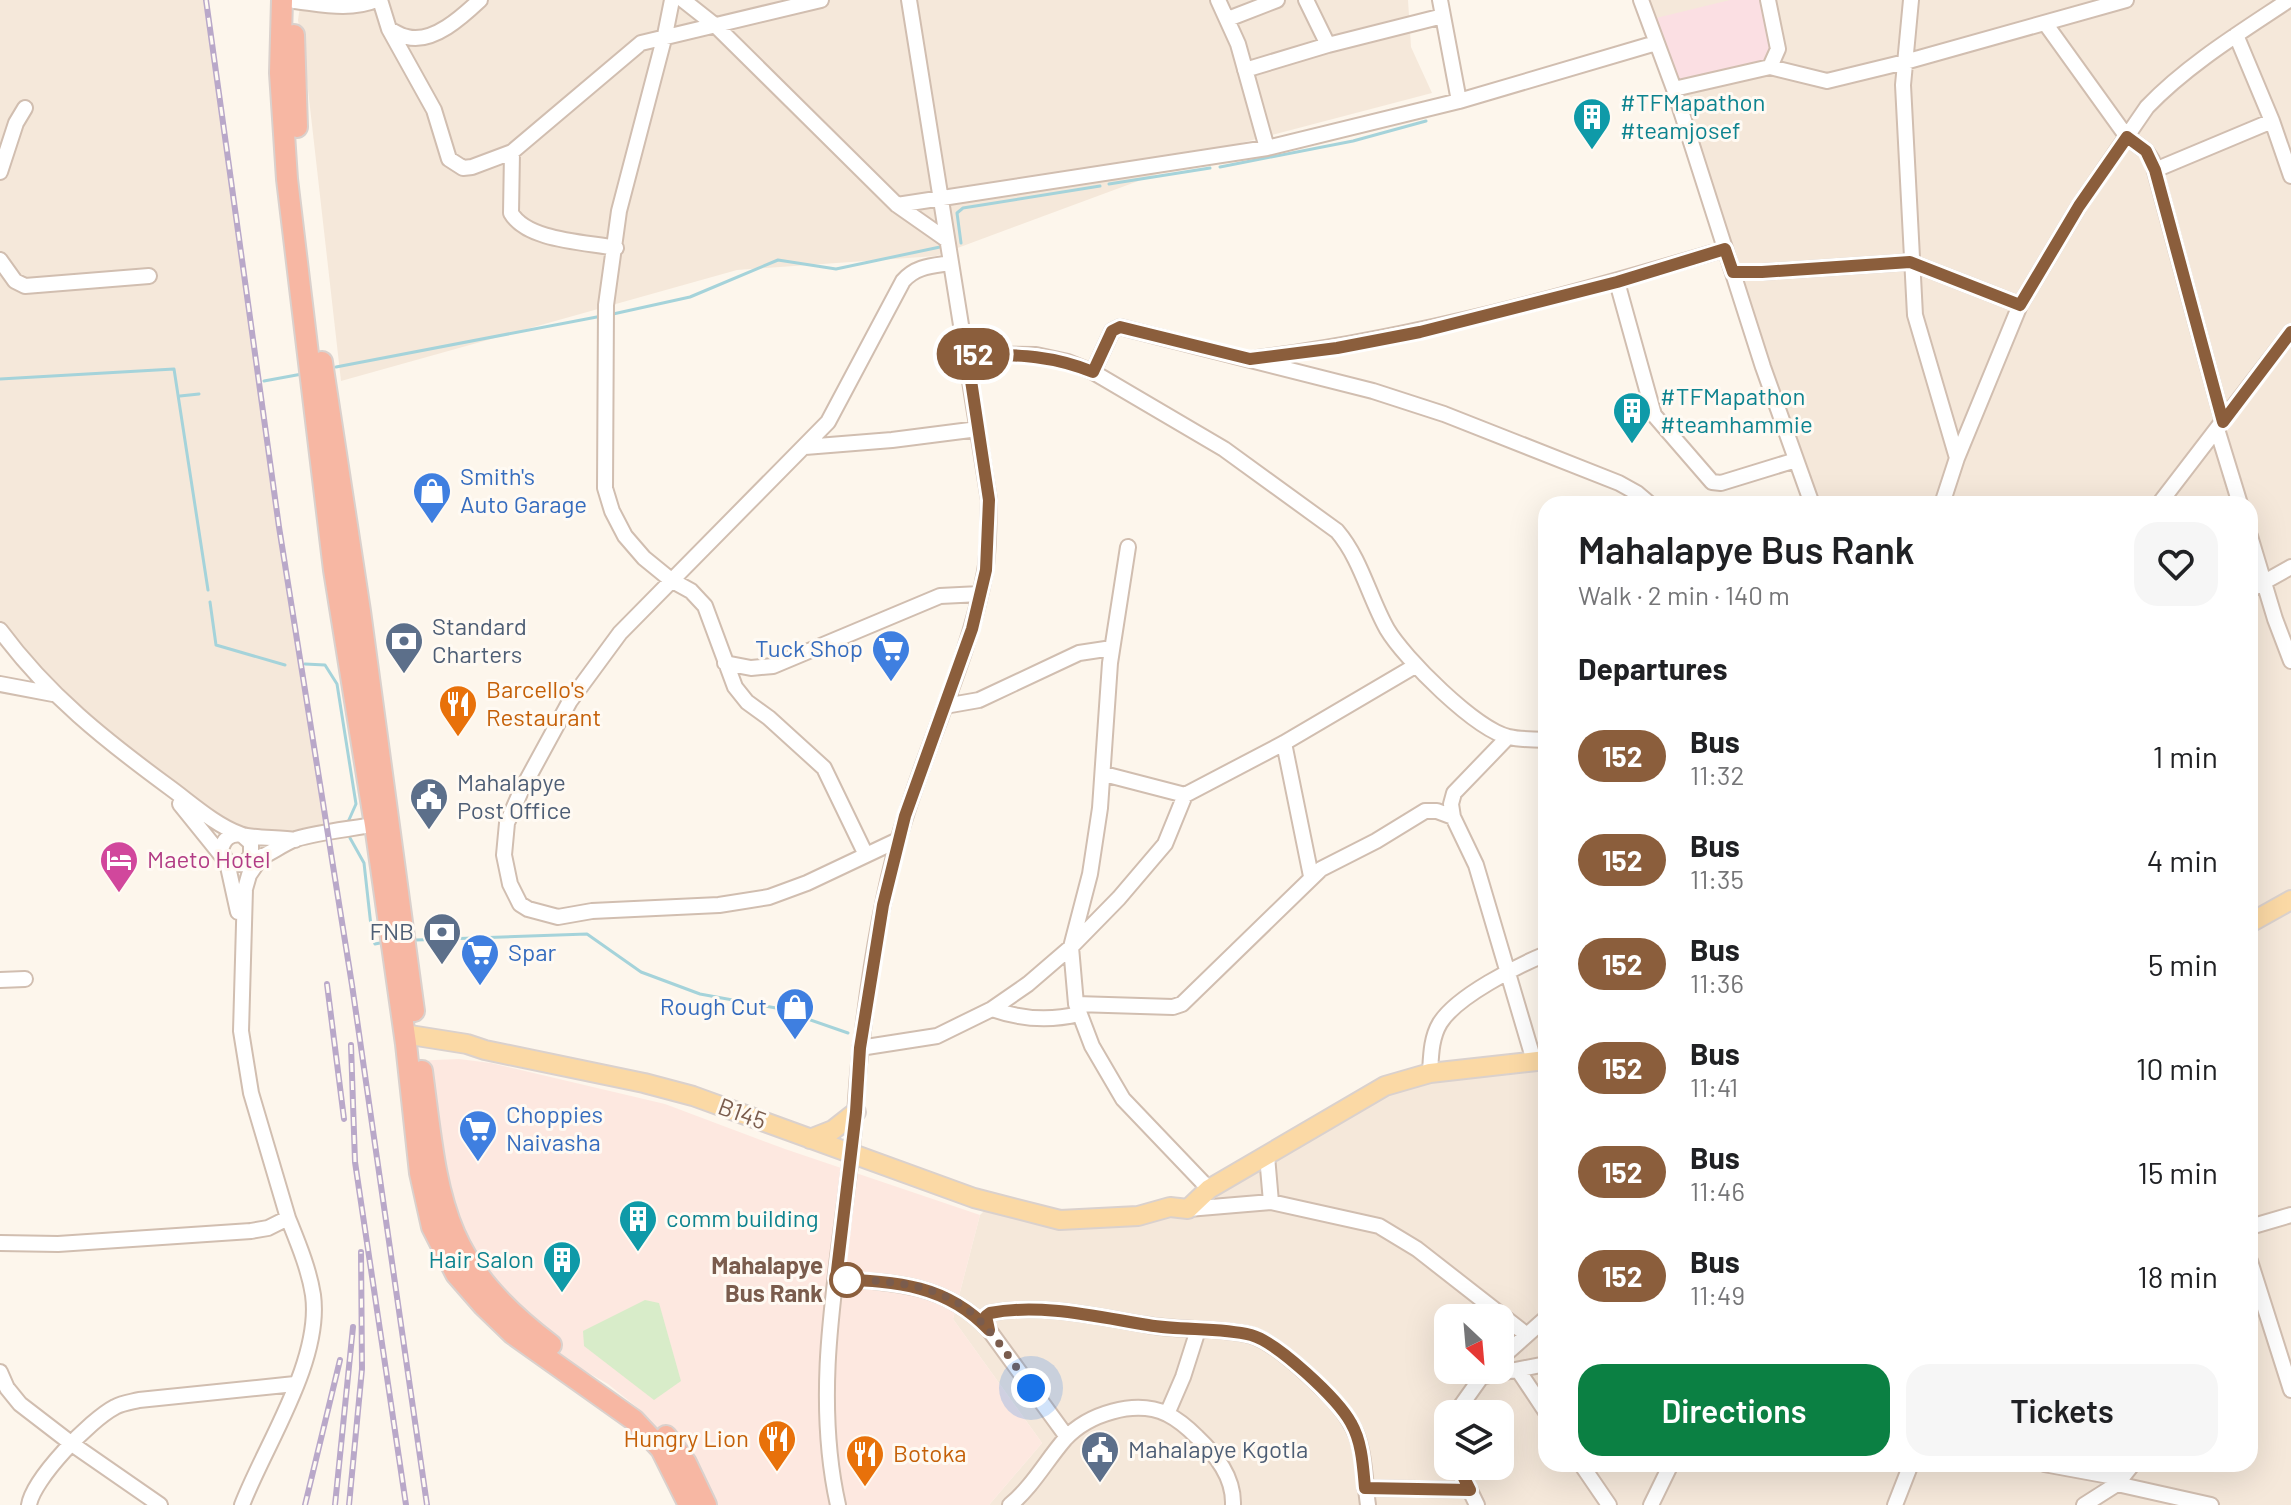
<!DOCTYPE html>
<meta charset="utf-8">
<style>
body{margin:0;font-family:Barlow,sans-serif;background:#f6f6f6;color:#202124;height:100vh;display:flex;flex-direction:column;font-size:30px;white-space:nowrap}
*{box-sizing:border-box;margin:0}
p{font-size:26px;color:#757577}
.icon{flex:none;width:44px;height:44px;fill:none;stroke:currentColor;stroke-width:2;stroke-linecap:round;stroke-linejoin:round}
.map{position:relative;flex:1;overflow:hidden}
.sheet{position:absolute;left:1538px;top:496px;width:720px;height:976px;display:flex;flex-direction:column;background:#fff;border-radius:24px;box-shadow:0 8px 32px #0002}
.sheet>*{flex:none}
.badge{padding:0 16px;border-radius:26px;font-size:28px;line-height:52px}
.needle{width:52px;rotate:154deg}
.buttons{position:absolute;left:1434px;top:1304px;display:grid;gap:16px}
.buttons a{display:grid;place-items:center;width:80px;height:80px;border-radius:16px;background:#fff;box-shadow:0 8px 32px #0002;font-size:40px}
.you{position:absolute;width:40px;height:40px;margin:-20px;border:6px solid #fff;border-radius:50%;background:#1a73e8;box-shadow:0 0 0 12px #1a73e833}
.map>.badge{position:absolute;translate:-50% -50%;box-shadow:0 0 0 4px #fff}
h2{padding:0 40px;font-size:30px;line-height:72px}
.round{display:grid;place-items:center;flex:none;width:84px;height:84px;border-radius:24px;background:#f6f6f6}
.overview{display:flex;align-items:center;justify-content:space-between;height:136px;padding:0 40px}
h1{font-size:38px;font-weight:600;line-height:60px}
.button{display:flex;gap:16px;margin-top:auto;padding:16px 40px}
.button a{flex:1;height:92px;border-radius:24px;background:#0b8043;color:#fff;font-size:32px;font-weight:600;line-height:92px;text-align:center}
.button a+a{background:#f6f6f6;color:#202124}
ul{padding:0;list-style:none}
li{display:flex;align-items:center;gap:24px;height:104px;padding:0 40px}
li div{flex:1}
li b{display:block;font-size:30px}
li em{font-style:normal}
li .badge{min-width:88px;font-weight:700;text-align:center}
.map>svg:first-child{display:block}
.residential{fill:#f5e8da;fill-rule:evenodd}
.commercial{fill:#fde8e0}
.medical{fill:#fbdfe3}
.green{fill:#d8ecc9}
.lines{fill:none;stroke-linecap:round;stroke-linejoin:round}
.stream{stroke:#a5d3da;stroke-width:3}
.minor-casing{stroke:#d1beb0;stroke-width:18}
.major-casing{stroke:#dad1cd;stroke-width:22}
.highway-casing{stroke:#dad1cd;stroke-width:24}
.minor{stroke:#fff;stroke-width:14}
.major{stroke:#fbd9a5;stroke-width:18}
.highway{stroke:#f7b7a3;stroke-width:20}
.rail-casing{stroke:#b9a8c9;stroke-width:6}
.rail{stroke:#fffaf3;stroke-width:3;stroke-dasharray:9;stroke-linecap:butt}
.line-casing{stroke:#fff;stroke-width:18}
.line{stroke:#8b5e3c;stroke-width:12}
.walk{stroke:#7a5c4d;stroke-width:8;stroke-dasharray:0 14.4}
.stop-dot{fill:#fff;stroke:#8b5e3c;stroke-width:4}
.labels{text-anchor:middle;stroke-width:6;stroke-linejoin:round;paint-order:stroke}
.culture-label{font-size:24px;fill:#0d838f;stroke:#fffaf3;text-anchor:start}
.shop-label{font-size:24px;fill:#366cbe;stroke:#fffaf3;text-anchor:start}
.service-label{font-size:24px;fill:#4e5e75;stroke:#fffaf3;text-anchor:start}
.food-label{font-size:24px;fill:#c56008;stroke:#fffaf3;text-anchor:start}
.hotel-label{font-size:24px;fill:#b23c85;stroke:#fffaf3;text-anchor:start}
.street-label{font-size:24px;fill:#7a5c4d;stroke:#fffaf3}
.stop-label{font-size:24px;font-weight:bold;fill:#7a5c4d;stroke:#fffaf3;text-anchor:end}
</style>
<div class="map">
<svg width="2291" height="1505" viewBox="0 0 2291 1505">
<rect width="100%" height="100%" fill="#fdf6ec"/>
<!-- residential -->
<path class="residential" d="M0 0H206L279 527 328 833 242 835 136 763 0 630Z
M301 0H1408L1411 47 1432 93 1241 143 936 256 737 270 341 381 306 72 298 20Z
M1641 0H2291V1505H989L1042 1443 953 1319 980 1215 992 1203 1060 1220 1188 1209 1385 1086 1546 1060V1464H2250V504H1812ZM1448 1318H1500V1370H1448ZM1448 1414H1500V1466H1448Z"/>
<!-- commercial -->
<path class="commercial" d="M459 1059 491 1063 665 1104 785 1149 980 1215 953 1319 1042 1443 989 1505H698L680 1463 639 1409 608 1384 550 1351 474 1275 412 1061Z"/>
<!-- medical -->
<path class="medical" d="M1730 0H1768L1776 58 1674 89 1648 20Z"/>
<!-- green -->
<path class="green" d="M645 1300 659 1303 681 1381 654 1400 584 1346 583 1331Z"/>
<g class="lines">
<!-- stream -->
<path class="stream" d="M1220 167 1353 141 1426 121
M1109 184 1210 168
M961 243 957 213 963 208 1100 186
M613 314 690 297 778 260 836 269 940 247
M336 367 602 316
M0 379 174 369 208 590
M264 381 302 374
M180 396 199 394
M210 602 216 645 285 665
M305 664 325 665 337 684 356 804 348 822
M350 838 364 863 372 935 375 944 380 943
M416 940 587 934 641 972 700 994 776 1008 848 1033"/>
<defs>
<path id="minor" d="M380 0 389 29 434 110 449 159 463 168 472 167 512 152 641 43 821 0
M672 0 665 35 619 211 606 305 605 488 612 511 625 536 644 558 671 580 691 591 705 606 735 687 747 702 769 718 824 768 866 855
M683 0 716 26 897 205 947 240
M1218 0 1238 44 1267 148
M1306 0 1328 45
M1440 0 1459 101
M1641 0 1674 89 1763 367 1812 504
M1768 0 1778 49 1770 67
M1911 0 1903 85 1915 315 1957 458
M294 1C321 4 350 11 376 0
M1228 19 1277 0
M2045 23 2127 137 2146 151 2152 160 2223 422
M389 29C395 32 401 36 407 37 433 44 463 16 480 0
M2236 35 2272 121 2291 176
M1245 70 1328 45 1443 16
M1674 89 1770 67 1827 81 1905 62 2126 0
M512 152 511 213C527 241 586 242 616 248
M2155 170 2272 121
M0 172 16 123 25 108
M897 205 1267 148 1459 101 1656 43
M0 260 15 281 25 286 149 276
M1733 272H1762L1910 262 2020 305
M1617 282 1654 415 1712 482 1721 483 1796 460
M967 354 1036 355 1068 362 1093 372 1224 449 1337 531C1361 559 1369 597 1387 629 1404 658 1476 730 1509 737 1521 740 1534 739 1546 740
M1258 358C1417 337 1571 295 1725 249
M1093 372 1112 331 1120 327 1373 391 1444 414 1619 483 1637 493 1650 504
M2217 429 2240 504
M805 447 892 440 978 429
M1942 504 1957 458 2020 305 2079 206 2147 107C2187 65 2241 32 2289 0
M2159 504 2291 332
M2250 536 2275 619 2291 661
M1128 547 1110 663 1100 808 1090 874 1071 947 1076 1004 1092 1046 1123 1099 1209 1189
M2250 590 2291 567
M0 630C48 695 105 740 169 787 191 803 215 825 240 834 251 839 281 837 295 840
M725 663 751 668 773 666 940 596 980 594
M0 684 53 694
M945 706 979 700 1079 653 1112 648
M1508 737 1454 793 1451 804 1453 817 1476 865 1534 1061
M1284 743 1311 876
M1104 774 1185 795
M180 804 222 856
M898 840 807 883 769 897 719 905 592 911 558 917 528 909 520 904 510 884 504 855 507 823 521 791 570 701 620 633 828 422 903 281C916 266 932 266 951 263
M227 862 238 912
M243 864 251 856V843L242 835C230 833 223 839 221 851L227 862C249 872 276 846 296 839 323 831 354 829 382 823
M0 980 25 979
M1076 1004 1173 1007 1182 1004 1321 869 1376 841 1425 811H1437L1453 817
M992 1009C1020 1019 1050 1021 1079 1014
M860 1048 937 1036 992 1009 1028 984 1071 947 1119 898 1165 844 1185 795 1284 743 1415 666
M1430 1073C1431 1056 1431 1038 1440 1023 1457 996 1517 966 1546 954
M1267 1156 1271 1202
M1188 1209 1271 1202 1379 1226 1417 1249 1527 1335
M2250 1227 2291 1215
M0 1243 58 1244 251 1231 268 1228 288 1218 251 1093 241 1031 245 889 249 875 262 856
M2250 1261 2291 1390
M836 1279C895 1282 946 1284 989 1330
M1500 1359 1546 1318
M1518 1370 1546 1412
M0 1372 7 1388 20 1404 72 1444 160 1505
M1480 1377 1546 1364
M1167 1414 1183 1377 1198 1330
M1455 1414 1485 1372
M1067 1437 989 1330 986 1316 990 1313C1041 1303 1098 1317 1148 1325 1181 1331 1217 1327 1250 1335 1277 1342 1336 1398 1350 1422 1365 1445 1364 1478 1368 1505
M1581 1464 1609 1505
M2044 1464 2120 1478
M1458 1466 1477 1505
M2117 1484 2211 1505
M1365 1488 1470 1490
M29 1505C33 1479 90 1420 115 1407 122 1403 131 1402 139 1400L295 1384
M242 1505C265 1445 322 1361 313 1295 309 1269 298 1243 288 1218
M838 1505C812 1389 838 1271 851 1155 856 1119 856 1083 861 1047 869 977 880 905 899 838 924 748 968 664 985 572 989 549 988 524 989 500L909 0
M1010 1505C1032 1487 1046 1461 1065 1439 1088 1414 1135 1399 1167 1414 1177 1419 1189 1429 1197 1437 1216 1455 1234 1477 1233 1505
M1651 1505 1671 1464
M1895 1505 1911 1464
M2084 1505 2117 1484 2133 1464"/>
<path id="major" d="M2250 923 2291 900
M404 1034 467 1044 485 1050 644 1083 693 1096 974 1198 1060 1220 1138 1216 1170 1207 1188 1209 1209 1189 1385 1086 1430 1073 1546 1060
M810 1139 833 1130 856 1112"/>
<path id="highway" d="M282 0 280 73 287 179 301 296 334 570 375 825 406 1044 420 1173 432 1227 456 1274 483 1305 513 1334 634 1420 661 1449 689 1505
M294 35 297 127
M322 362 360 611 414 1011
M422 1071C439 1200 439 1260 551 1345
M666 1436 686 1463 706 1505"/>
</defs>
<!-- minor casing -->
<use href="#minor" class="minor-casing"/>
<!-- major casing -->
<use href="#major" class="major-casing"/>
<!-- highway casing -->
<use href="#highway" class="highway-casing"/>
<!-- minor -->
<use href="#minor" class="minor"/>
<!-- major -->
<use href="#major" class="major"/>
<!-- highway -->
<use href="#highway" class="highway"/>
<defs>
<path id="rail" d="M206 0 279 527 352 985 427 1505
M327 984 344 1119
M351 1045 355 1162 406 1505
M305 1505 340 1360
M335 1505 353 1327
M349 1505 362 1369 361 1252"/>
</defs>
<!-- rail casing -->
<use href="#rail" class="rail-casing"/>
<!-- rail -->
<use href="#rail" class="rail"/>
</g>
<g class="lines">
<defs>
<path id="line" d="M1458 1466 1470 1490 1365 1488C1363 1466 1362 1442 1351 1423 1338 1399 1277 1342 1251 1335 1218 1327 1182 1331 1148 1325 1098 1317 1041 1303 990 1313L986 1316 989 1330C946 1284 896 1282 836 1279L856 1112 860 1048 883 905 905 816 972 629 986 570 989 500 967 354C1014 355 1049 354 1093 372L1112 331 1120 327 1250 359 1337 348 1420 332 1617 282 1725 249 1733 272H1762L1910 262 2020 305 2079 206 2127 137 2146 151 2155 170 2223 422 2291 332"/>
</defs>
<!-- line casing -->
<use href="#line" class="line-casing"/>
<!-- line -->
<use href="#line" class="line"/>
<!-- walk -->
<path class="walk" d="M847 1280C891 1280 945 1285 977 1318 998 1338 1014 1365 1031 1388"/>
</g>
<!-- icons -->
<defs>
<symbol id="building-pin" viewBox="-11 -11 22 30"><path d="M0 17L-7.5 6A9.5 9.5 0 1 1 7.5 6Z" fill="#0f9aa8" stroke="#fffaf3"/><path d="M-4-6H4V6H1V3H-1V6H-4ZM-2.5-4.3h1.7v1.8h-1.7ZM.8-4.3h1.7v1.8H.8ZM-2.5-1h1.7V.8h-1.7ZM.8-1h1.7V.8H.8Z" fill="#fff"/></symbol>
<symbol id="shop-pin" viewBox="-11 -11 22 30"><path d="M0 17L-7.5 6A9.5 9.5 0 1 1 7.5 6Z" fill="#3f7fe0" stroke="#fffaf3"/><path d="M-5-2.5h2.3a2.7 3.5 0 0 1 5.4 0H5L5.5 6h-11ZM-1.5-2.5h3a1.5 2.3 0 0 0-3 0Z" fill="#fff"/></symbol>
<symbol id="bank-pin" viewBox="-11 -11 22 30"><path d="M0 17L-7.5 6A9.5 9.5 0 1 1 7.5 6Z" fill="#5c6f8a" stroke="#fffaf3"/><path d="M-6-4H6V4H-6ZM0-2.3a2.3 2.3 0 1 0 0 4.6a2.3 2.3 0 1 0 0-4.6Z" fill="#fff"/></symbol>
<symbol id="supermarket-pin" viewBox="-11 -11 22 30"><path d="M0 17L-7.5 6A9.5 9.5 0 1 1 7.5 6Z" fill="#3f7fe0" stroke="#fffaf3"/><path d="M-6-5.5h2.5l.6 2H6L4.5 2H-2.5L-4.4-4H-6ZM-1.5 3.2a1.3 1.3 0 1 0 .1 0ZM3 3.2a1.3 1.3 0 1 0 .1 0Z" fill="#fff"/></symbol>
<symbol id="restaurant-pin" viewBox="-11 -11 22 30"><path d="M0 17L-7.5 6A9.5 9.5 0 1 1 7.5 6Z" fill="#e8710a" stroke="#fffaf3"/><path d="M-5-6h1v4h1v-4h1v4h1v-4h1v5L-1.5 .5V6h-2V.5L-5-1ZM5-6V6H3V1.5H1.5Q1.5-4 5-6Z" fill="#fff"/></symbol>
<symbol id="civic-pin" viewBox="-11 -11 22 30"><path d="M0 17L-7.5 6A9.5 9.5 0 1 1 7.5 6Z" fill="#5c6f8a" stroke="#fffaf3"/><path d="M-.6-6.5H3V-4.5H.6V-3L4-1V1h2V6H-6V1h2V-1L-.6-3ZM-1.2 2.5V6h2.4V2.5Z" fill="#fff"/></symbol>
<symbol id="hotel-pin" viewBox="-11 -11 22 30"><path d="M0 17L-7.5 6A9.5 9.5 0 1 1 7.5 6Z" fill="#d1479c" stroke="#fffaf3"/><path d="M-6-4.5h1.5V1H6V5H4.5V3h-9V5H-6ZM-4 0a1.8 1.8 0 1 1 3.6 0ZM.5 0V-2.5h3Q6-2.5 6 0Z" fill="#fff"/></symbol>
</defs>
<g fill-rule="evenodd">
<use href="#building-pin" x="1570" y="95" width="44" height="60"/>
<use href="#building-pin" x="1610" y="389" width="44" height="60"/>
<use href="#shop-pin" x="410" y="469" width="44" height="60"/>
<use href="#bank-pin" x="382" y="619" width="44" height="60"/>
<use href="#supermarket-pin" x="869" y="627" width="44" height="60"/>
<use href="#restaurant-pin" x="436" y="682" width="44" height="60"/>
<use href="#civic-pin" x="407" y="775" width="44" height="60"/>
<use href="#hotel-pin" x="97" y="838" width="44" height="60"/>
<use href="#bank-pin" x="420" y="910" width="44" height="60"/>
<use href="#supermarket-pin" x="458" y="931" width="44" height="60"/>
<use href="#shop-pin" x="773" y="985" width="44" height="60"/>
<use href="#supermarket-pin" x="456" y="1107" width="44" height="60"/>
<use href="#building-pin" x="616" y="1197" width="44" height="60"/>
<use href="#building-pin" x="540" y="1238" width="44" height="60"/>
<use href="#restaurant-pin" x="755" y="1417" width="44" height="60"/>
<use href="#civic-pin" x="1078" y="1428" width="44" height="60"/>
<use href="#restaurant-pin" x="843" y="1432" width="44" height="60"/>
</g>
<!-- markers -->
<circle class="stop-dot" cx="847" cy="1280" r="16"/>
<g class="labels">
<!-- culture labels -->
<g class="culture-label">
<text x="1620" y="111">#TFMapathon<tspan x="1620" dy="28">#teamjosef</tspan></text>
<text x="1660" y="405">#TFMapathon<tspan x="1660" dy="28">#teamhammie</tspan></text>
<text x="666" y="1227">comm building</text>
<text x="534" y="1268" text-anchor="end">Hair Salon</text>
</g>
<!-- shop labels -->
<g class="shop-label">
<text x="460" y="485">Smith's<tspan x="460" dy="28">Auto Garage</tspan></text>
<text x="863" y="657" text-anchor="end">Tuck Shop</text>
<text x="508" y="961">Spar</text>
<text x="767" y="1015" text-anchor="end">Rough Cut</text>
<text x="506" y="1123">Choppies<tspan x="506" dy="28">Naivasha</tspan></text>
</g>
<!-- service labels -->
<g class="service-label">
<text x="432" y="635">Standard<tspan x="432" dy="28">Charters</tspan></text>
<text x="457" y="791">Mahalapye<tspan x="457" dy="28">Post Office</tspan></text>
<text x="414" y="940" text-anchor="end">FNB</text>
<text x="1128" y="1458">Mahalapye Kgotla</text>
</g>
<!-- food labels -->
<g class="food-label">
<text x="486" y="698">Barcello's<tspan x="486" dy="28">Restaurant</tspan></text>
<text x="749" y="1447" text-anchor="end">Hungry Lion</text>
<text x="893" y="1462">Botoka</text>
</g>
<!-- hotel labels -->
<g class="hotel-label">
<text x="147" y="868">Maeto Hotel</text>
</g>
<!-- street labels -->
<g class="street-label">
<text transform="translate(742 1114) rotate(20)" y="8">B145</text>
</g>
<!-- stop labels -->
<g class="stop-label">
<text x="823" y="1274">Mahalapye<tspan x="823" dy="28">Bus Rank</tspan></text>
</g>
</g>
</svg>
<div class="buttons">
<a><svg class="needle" viewBox="-14 -14 28 28"><path d="M0-13l5 13h-10z" fill="#e53935"/><path d="M0 13l5-13h-10z" fill="#757577"/></svg></a>
<a><svg class="icon" aria-label="layers" viewBox="0 0 24 24"><path d="M12 4l9 5-9 5-9-5zM3 14l9 5 9-5"/></svg></a>
</div>
<div class="you" style="left:1031px;top:1388px"></div>
<b class="badge" style="left:973px;top:354px;background:#8b5e3c;color:#fff">152</b>
<section class="sheet">
<div class="overview"><div><h1>Mahalapye Bus Rank</h1><p>Walk · 2 min · 140 m</p></div><a class="round"><svg class="icon" aria-label="heart" viewBox="0 0 24 24"><path d="M12 20l-8-8c-3-5 5-10 8-4 3-6 11-1 8 4z"/></svg></a></div>
<h2>Departures</h2>
<ul>
<li><span class="badge" style="background:#8b5e3c;color:#fff">152</span><div><b>Bus</b><p>11:32</p></div><em>1 min</em></li>
<li><span class="badge" style="background:#8b5e3c;color:#fff">152</span><div><b>Bus</b><p>11:35</p></div><em>4 min</em></li>
<li><span class="badge" style="background:#8b5e3c;color:#fff">152</span><div><b>Bus</b><p>11:36</p></div><em>5 min</em></li>
<li><span class="badge" style="background:#8b5e3c;color:#fff">152</span><div><b>Bus</b><p>11:41</p></div><em>10 min</em></li>
<li><span class="badge" style="background:#8b5e3c;color:#fff">152</span><div><b>Bus</b><p>11:46</p></div><em>15 min</em></li>
<li><span class="badge" style="background:#8b5e3c;color:#fff">152</span><div><b>Bus</b><p>11:49</p></div><em>18 min</em></li>
</ul>
<div class="button"><a>Directions</a><a>Tickets</a></div>
</section>
</div>
